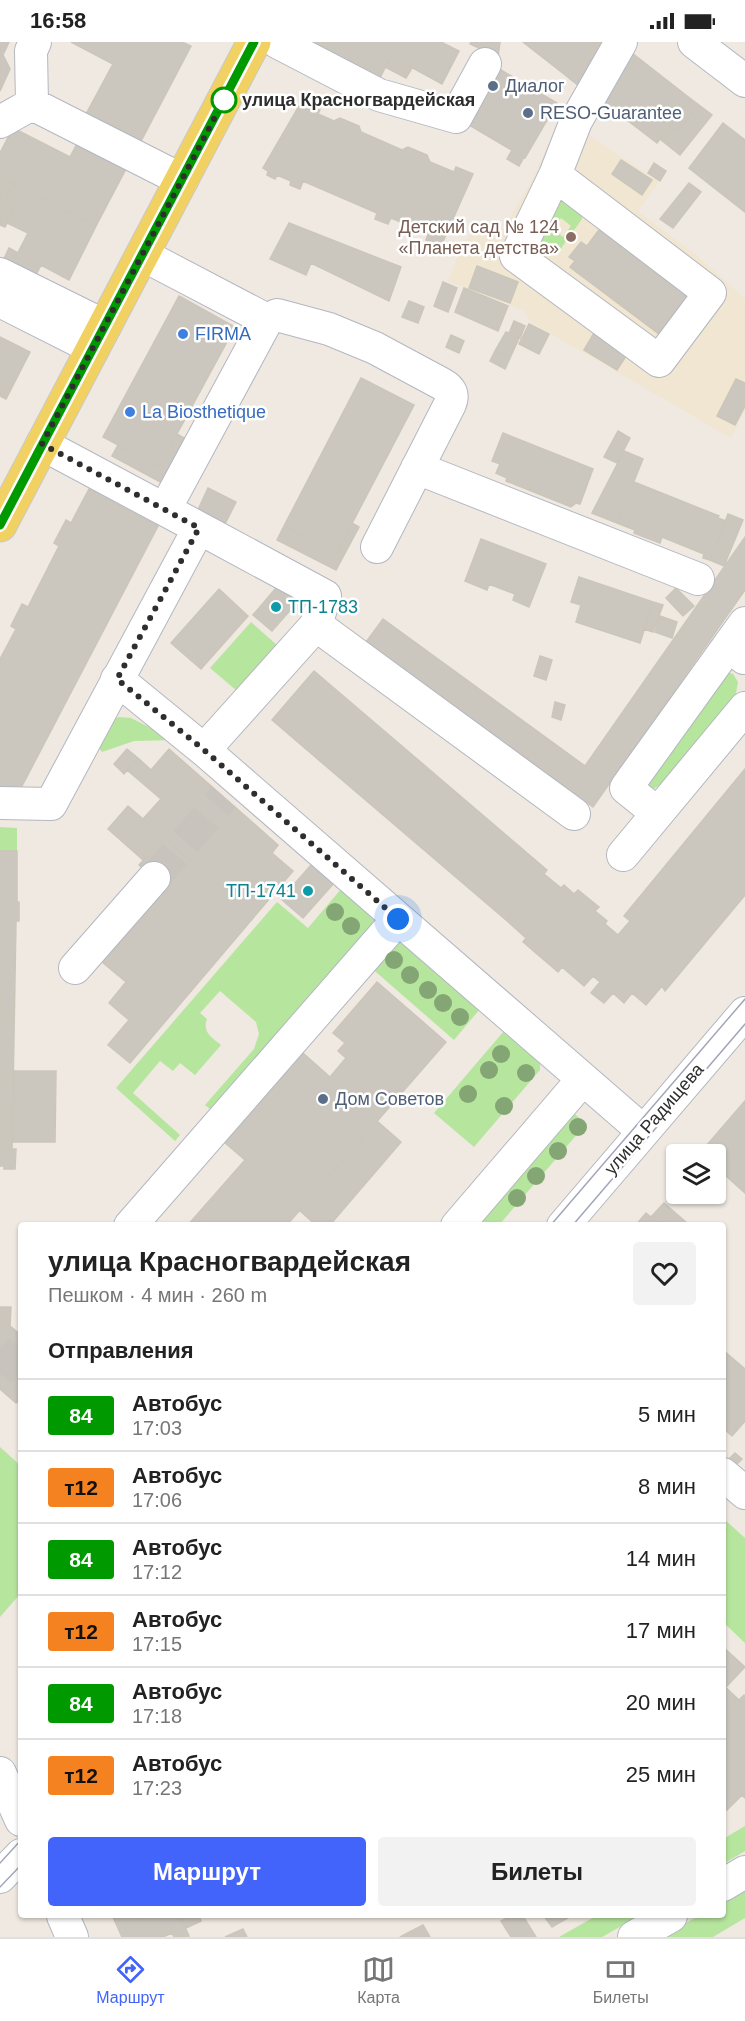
<!DOCTYPE html>
<html lang="ru">
<meta charset="utf-8">
<style>
body{margin:0;font-family:Helvetica,sans-serif;background:#f2f2f2;color:#222;height:100vh;display:flex;flex-direction:column;font-size:22px;white-space:nowrap}
*{box-sizing:border-box;margin:0}
p{font-size:20px;color:#767676}
.icon{flex:none;width:33px;height:33px;fill:none;stroke:currentColor;stroke-width:2;stroke-linecap:round;stroke-linejoin:round}
.map{position:relative;flex:1;overflow:hidden}
.panel{position:absolute;left:18px;top:1180px;width:708px;height:696px;display:flex;flex-direction:column;background:#fff;border-radius:6px;box-shadow:0 2px 4px #0004}
.panel>*{flex:none}
.badge{padding:0 12px;border-radius:4px;font-size:21px;line-height:39px}
.buttons{position:absolute;left:666px;top:1102px;display:grid;gap:12px}
.buttons a{display:grid;place-items:center;width:60px;height:60px;border-radius:6px;background:#fff;box-shadow:0 2px 4px #0004;font-size:30px}
.you{position:absolute;width:30px;height:30px;margin:-15px;border:4px solid #fff;border-radius:50%;background:#1a73e8;box-shadow:0 0 0 9px #1a73e833}
.map>.badge{position:absolute;translate:-50% -50%;box-shadow:0 0 0 3px #fff}
h2{padding:0 30px;font-size:22px;line-height:54px}
.round{display:grid;place-items:center;flex:none;width:63px;height:63px;border-radius:6px;background:#f2f2f2}
.head{display:flex;align-items:center;justify-content:space-between;height:102px;padding:0 30px}
h1{font-size:28px;font-weight:700;line-height:45px}
.action{display:flex;gap:12px;margin-top:auto;padding:12px 30px}
.action a{flex:1;height:69px;border-radius:6px;background:#4264fb;color:#fff;font-size:24px;font-weight:700;line-height:69px;text-align:center}
.action a+a{background:#f2f2f2;color:#222}
ul{padding:0;list-style:none}
li{display:flex;align-items:center;gap:18px;height:72px;padding:0 30px;border-top:2px solid #e0e0e0}
li div{flex:1}
li b{display:block;font-size:22px}
li em{font-style:normal}
li .badge{min-width:66px;font-weight:700;text-align:center}
.status{display:flex;justify-content:space-between;align-items:center;height:42px;padding:0 30px;background:#fff;direction:ltr}
.status svg{height:16px;fill:currentColor}
.tab-bar{display:flex;justify-content:space-around;align-items:center;height:84px;border-top:2px solid #e0e0e0;background:#fff;font-size:16px;color:#767676}
.tab-bar a{display:grid;justify-items:center;gap:3px}
.tab-bar .on{color:#4264fb}
.map>svg:first-child{display:block}
.education{fill:#f0e6d1}
.green{fill:#b6e59e}
.building{fill:#cbc7bf;stroke:#cbc5ba;stroke-width:1.5}
.lines{fill:none;stroke-linecap:round;stroke-linejoin:round}
.minor-tunnel{stroke:#c8c4bd;stroke-width:32;stroke-dasharray:32 16;stroke-linecap:butt}
.minor-casing{stroke:#b4b7c1;stroke-width:34}
.major-casing{stroke:#c9c9c9;stroke-width:35}
.minor{stroke:#fff;stroke-width:32}
.major{stroke:#f2d163;stroke-width:33}
.tram{stroke:#a3a6b8;stroke-width:1.5}
.tree{fill:#84a574}
.line-casing{stroke:#fff;stroke-width:14}
.line{stroke:#090;stroke-width:9}
.walk{stroke:#2e2e2e;stroke-width:6;stroke-dasharray:0 10.8}
.service-dot{fill:#5c6f8a;stroke:#fff;stroke-width:2}
.stop-dot{fill:#fff;stroke:#090;stroke-width:3}
.education-dot{fill:#8d6e63;stroke:#fff;stroke-width:2}
.shop-dot{fill:#3f7fe0;stroke:#fff;stroke-width:2}
.culture-dot{fill:#0f9aa8;stroke:#fff;stroke-width:2}
.labels{text-anchor:middle;stroke-width:5;stroke-linejoin:round;paint-order:stroke}
.service-label{font-size:18px;fill:#4e5e75;stroke:#fff;text-anchor:start}
.stop-label{font-size:18px;font-weight:bold;fill:#2e2e2e;stroke:#fff;text-anchor:start}
.education-label{font-size:18px;fill:#785e54;stroke:#fff;text-anchor:end}
.shop-label{font-size:18px;fill:#366cbe;stroke:#fff;text-anchor:start}
.culture-label{font-size:18px;fill:#0d838f;stroke:#fff;text-anchor:start}
.street-label{font-size:18px;fill:#2e2e2e;stroke:#fff}
</style>
<div class="status"><b>16:58</b><svg viewBox="0 0 49 12"><path d="M0 12V9h3v3zM5 12V6h3v6zM10 12V3h3v9zM15 12V0h3v12zM26 1h20v11H26zM47 4h2v5h-2z"/></svg></div>
<div class="map">
<svg width="745" height="1895" viewBox="0 0 745 1895">
<rect width="100%" height="100%" fill="#efe9e1"/>
<!-- education -->
<path class="education" d="M579 44 581 88 659 140 638 169 701 217 745 257V368L731 396 529 279 525 269 448 239 464 200 472 191 488 182 503 187 529 144 573 49Z"/>
<!-- green -->
<path class="green" d="M569 157 582 167V177L572 191 568 188 571 184 561 176 552 187 563 195 566 191 570 193 560 208 550 209 538 200 558 159Z
M251 580 278 604 237 649 210 626Z
M727 630 733 632 738 640 736 651 660 743 653 747 647 742Z
M119 675 131 676 175 698 134 699 102 710 97 703 110 679Z
M0 785 17 786V809H0Z
M342 846 374 876V881L343 920 210 1067 205 1063 254 1007 259 992 256 980 220 949 200 971 207 977C202 990 212 996 221 1003L195 1033 180 1021 173 1029 160 1019 133 1051 180 1093 175 1099 116 1046 277 860 308 886Z
M397 898 402 899 480 967 454 998 369 924Z
M504 989 540 1020V1028L474 1105 434 1071Z
M568 1066 586 1082 499 1183 467 1184Z
M0 1405 21 1424V1551L0 1575Z
M723 1476 745 1496V1601L723 1580Z
M745 1784V1809L723 1822V1797Z
M745 1846V1876L713 1895H662L698 1874H723V1859Z
M596 1874H639L602 1895H559Z"/>
<!-- building -->
<path class="building" d="M0 0H9L3 13 10 27 0 49Z
M71 0H182L191 4 139 103 85 74 113 22Z
M316 0H441L459 9 442 42 391 14 375 46 312 7Z
M471 0H500L498 15 470 2Z
M523 0H596L569 36Z
M596 0H606L579 44 569 36Z
M632 11 691 57 684 65 692 71 678 90 670 84 657 101 601 58Z
M391 14 412 26 406 36 385 25Z
M496 25 557 61 525 116 464 80Z
M691 57 712 73 680 113 660 97 670 84 678 90 692 71 684 65Z
M306 61 320 68 318 72 334 79 340 76 359 84 361 90 402 108 408 105 427 113 430 120 454 130 456 125 473 132 441 204 426 198 428 192 415 187 413 192 400 187 403 181 391 176 388 182 375 177 377 171 303 139 300 147 290 143 291 139 277 133 275 137 267 133 268 129 263 126 299 64 304 66Z
M723 81 745 98V170L689 126Z
M13 86 70 115 79 98 128 123 96 184 0 135V111Z
M512 108 524 115 519 124 507 117Z
M621 118 652 138 642 153 612 132Z
M654 121 666 129 660 139 648 131Z
M0 135 13 141 2 163 14 168 5 185 0 183Z
M13 141 96 184 69 238 41 223 34 237 10 226 28 191 7 181 14 168 2 163Z
M689 141 701 150 673 186 660 177Z
M289 181 401 225 389 259 311 221 306 233 270 217Z
M604 181 692 248 675 271 680 276 668 291 663 287 659 292 570 225 575 219 569 215 581 200 587 204Z
M9 206 18 211 10 226 2 221Z
M477 224 518 240 510 261 469 246Z
M443 240 457 246 448 270 434 264Z
M464 246 508 264 498 289 455 270Z
M179 254 235 285 159 425 103 395Z
M409 259 424 265 418 281 402 275Z
M514 279 525 284 520 296 509 291Z
M529 282 549 292 539 312 519 302Z
M506 290 519 296 510 316 495 309Z
M594 291 628 311 617 328 584 308Z
M451 293 464 299 459 311 446 305Z
M0 295 30 310 6 357 0 354Z
M495 309 510 316 505 327 490 319Z
M361 336 414 363 336 512 284 484Z
M736 337 745 341V364L735 383 717 374Z
M618 389 630 396 617 421 604 415Z
M503 391 593 427 580 462 576 461 571 465 506 439 507 436 496 431 500 422 492 419Z
M177 392 189 399 164 442 112 414 118 403 159 425Z
M624 409 643 417 617 481 592 471Z
M634 440 719 474 718 476 726 479 710 518 703 516 704 512 662 495 660 501 634 491 635 488 617 481Z
M208 446 236 460 224 484 197 470Z
M89 447 158 484 22 744H0V617L16 587 11 584 22 562 28 565 59 504 54 501 66 478 71 481Z
M728 472 743 478 724 524 710 518Z
M352 481 359 485 336 528 277 498 284 484 336 512Z
M745 495V548L593 765 366 600 383 577 585 724Z
M481 497 546 522 529 565 513 558 515 552 489 542 487 548 465 539Z
M579 535 653 560 640 601 576 580 581 563 571 560Z
M281 540 300 557 272 589 253 573Z
M676 546 694 564 683 574 666 556Z
M219 547 248 574 201 627 171 601Z
M653 560 663 563 653 590 644 587Z
M660 574 677 580 672 596 655 590Z
M540 614 552 618 546 638 534 634Z
M314 629 547 828 506 878 272 678Z
M555 660 565 663 561 678 552 675Z
M127 707 138 716 124 732 114 722Z
M169 707 278 803 272 811 293 829 130 1021 108 1003 129 978 109 961 126 940 102 920 190 818 143 777 161 757 127 728 138 716 151 728Z
M745 727V853L665 949 662 944 646 963 632 951 624 961 613 951 604 961 591 951 600 940 593 934 584 944 562 925 558 930 523 900 526 896 506 878 544 832 561 846 564 843 574 852 578 848 599 865 595 869 607 879 605 882 618 893 630 879 624 874Z
M128 764 164 795 143 818 108 787Z
M164 795 190 818 165 846 139 823Z
M0 809H17V860H19V879H16L12 1107H16L15 1127H4V1124H0Z
M312 822 334 841 303 876 281 857Z
M377 940 446 1000 286 1184H187L245 1118 217 1094 295 1004 330 1035 346 1016 338 1009 345 1001 333 991Z
M14 1029H56L55 1100H13Z
M745 1059V1151L716 1125V1113H710L713 1109 707 1103Z
M377 1079 401 1100 329 1184H317L299 1168Z
M664 1161 688 1182 687 1184H661L651 1175Z
M646 1171 651 1175 661 1184H635Z
M0 1265H11L10 1284 21 1293V1356L16 1361 0 1347Z
M723 1308 745 1327V1379L732 1394 723 1386Z
M735 1411 742 1417 736 1423 730 1416Z
M723 1605 745 1625 725 1646 723 1643Z
M723 1643 739 1658 744 1653 745 1654V1756L742 1753 727 1768 723 1765Z
M116 1874H137L138 1876 140 1874H180L189 1894 174 1895 172 1891 163 1895H122L113 1875Z
M180 1874H199L201 1879 186 1886Z
M511 1874H523L536 1895H511L501 1879Z
M544 1874H571L552 1885Z
M423 1883 430 1895H400Z
M243 1887 247 1895H225Z"/>
<g class="lines">
<!-- minor-tunnel -->
<path class="minor-tunnel" d="M154 836 224 755
M0 1331 21 1307"/>
<defs>
<path id="minor" d="M277 0 379 53 456 75 485 22
M694 0 745 39
M32 62 31 9 35 0
M0 80 32 62 182 138
M555 133 710 251 659 319 516 214 555 133 576 79 621 0
M143 213 267 278
M0 232 105 284
M0 259 93 306
M417 426 698 537
M165 467 267 278 277 273 329 287 375 306 442 342C451 347 454 353 450 362L377 505
M199 486 325 554 316 583 574 772
M744 616 729 603 745 581
M117 637 204 708 643 1089
M204 708 316 583
M0 761 51 762 199 486 42 402
M657 771 626 746 729 603
M623 813 745 666
M75 926 154 836
M130 1184 398 877
M457 1184 583 1037
M563 1184 745 971
M723 1432 745 1451
M0 1731 21 1778
M0 1835 21 1813
M723 1843 745 1830
M63 1874 72 1895
M634 1895 671 1874"/>
<path id="major" d="M0 483 254 0"/>
</defs>
<!-- minor casing -->
<use href="#minor" class="minor-casing"/>
<!-- major casing -->
<use href="#major" class="major-casing"/>
<!-- minor -->
<use href="#minor" class="minor"/>
<!-- major -->
<use href="#major" class="major"/>
<!-- tram -->
<path class="tram" d="M550 1184 745 957
M572 1184 745 982
M0 1821 21 1798
M0 1845 21 1823"/>
</g>
<!-- trees -->
<g class="tree">
<circle cx="335" cy="870" r="9"/>
<circle cx="351" cy="884" r="9"/>
<circle cx="394" cy="918" r="9"/>
<circle cx="410" cy="933" r="9"/>
<circle cx="428" cy="948" r="9"/>
<circle cx="443" cy="961" r="9"/>
<circle cx="460" cy="975" r="9"/>
<circle cx="501" cy="1012" r="9"/>
<circle cx="489" cy="1028" r="9"/>
<circle cx="526" cy="1031" r="9"/>
<circle cx="468" cy="1052" r="9"/>
<circle cx="504" cy="1064" r="9"/>
<circle cx="578" cy="1085" r="9"/>
<circle cx="558" cy="1109" r="9"/>
<circle cx="536" cy="1134" r="9"/>
<circle cx="517" cy="1156" r="9"/>
</g>
<g class="lines">
<defs>
<path id="line" d="M0 483 254 0"/>
</defs>
<!-- line casing -->
<use href="#line" class="line-casing"/>
<!-- line -->
<use href="#line" class="line"/>
<!-- walk -->
<path class="walk" d="M224 58 42 402 199 486 117 637 204 708 398 877"/>
</g>
<!-- markers -->
<g class="service-dot">
<circle cx="493" cy="44" r="6"/>
<circle cx="528" cy="71" r="6"/>
<circle cx="323" cy="1057" r="6"/>
</g>
<circle class="stop-dot" cx="224" cy="58" r="12"/>
<circle class="education-dot" cx="571" cy="195" r="6"/>
<g class="shop-dot">
<circle cx="183" cy="292" r="6"/>
<circle cx="130" cy="370" r="6"/>
</g>
<g class="culture-dot">
<circle cx="276" cy="565" r="6"/>
<circle cx="308" cy="849" r="6"/>
</g>
<g class="labels">
<!-- service labels -->
<g class="service-label">
<text x="505" y="50">Диалог</text>
<text x="540" y="77">RESO-Guarantee</text>
<text x="335" y="1063">Дом Советов</text>
</g>
<!-- stop labels -->
<g class="stop-label">
<text x="242" y="64">улица Красногвардейская</text>
</g>
<!-- education labels -->
<g class="education-label">
<text x="559" y="191">Детский сад № 124<tspan x="559" dy="21">«Планета детства»</tspan></text>
</g>
<!-- shop labels -->
<g class="shop-label">
<text x="195" y="298">FIRMA</text>
<text x="142" y="376">La Biosthetique</text>
</g>
<!-- culture labels -->
<g class="culture-label">
<text x="288" y="571">ТП-1783</text>
<text x="296" y="855" text-anchor="end">ТП-1741</text>
</g>
<!-- street labels -->
<g class="street-label">
<text transform="translate(654 1077) rotate(-49)" y="6">улица Радищева</text>
</g>
</g>
</svg>
<div class="buttons">
<a><svg class="icon" aria-label="layers" viewBox="0 0 24 24"><path d="M12 4l9 5-9 5-9-5zM3 14l9 5 9-5"/></svg></a>
</div>
<div class="you" style="left:398px;top:877px"></div>
<section class="panel">
<div class="head"><div><h1>улица Красногвардейская</h1><p>Пешком · 4 мин · 260 m</p></div><a class="round"><svg class="icon" aria-label="heart" viewBox="0 0 24 24"><path d="M12 20l-8-8c-3-5 5-10 8-4 3-6 11-1 8 4z"/></svg></a></div>
<h2>Отправления</h2>
<ul>
<li><span class="badge" style="background:#090;color:#fff">84</span><div><b>Автобус</b><p>17:03</p></div><em>5 мин</em></li>
<li><span class="badge" style="background:#f58220;color:#111">т12</span><div><b>Автобус</b><p>17:06</p></div><em>8 мин</em></li>
<li><span class="badge" style="background:#090;color:#fff">84</span><div><b>Автобус</b><p>17:12</p></div><em>14 мин</em></li>
<li><span class="badge" style="background:#f58220;color:#111">т12</span><div><b>Автобус</b><p>17:15</p></div><em>17 мин</em></li>
<li><span class="badge" style="background:#090;color:#fff">84</span><div><b>Автобус</b><p>17:18</p></div><em>20 мин</em></li>
<li><span class="badge" style="background:#f58220;color:#111">т12</span><div><b>Автобус</b><p>17:23</p></div><em>25 мин</em></li>
</ul>
<div class="action"><a>Маршрут</a><a>Билеты</a></div>
</section>
</div>
<nav class="tab-bar">
<a class="on"><svg class="icon" aria-label="directions" viewBox="0 0 24 24"><path d="M12 3l9 9-9 9-9-9zM9 14v-3h6M13 9l2 2-2 2"/></svg>Маршрут</a>
<a><svg class="icon" aria-label="map" viewBox="0 0 24 24"><path d="M3 6l6-2 6 2 6-2v14l-6 2-6-2-6 2zM9 4v14M15 6v14"/></svg>Карта</a>
<a><svg class="icon" aria-label="tickets" viewBox="0 0 24 24"><path d="M3 7h18v10H3zM15 7v10"/></svg>Билеты</a>
</nav>
